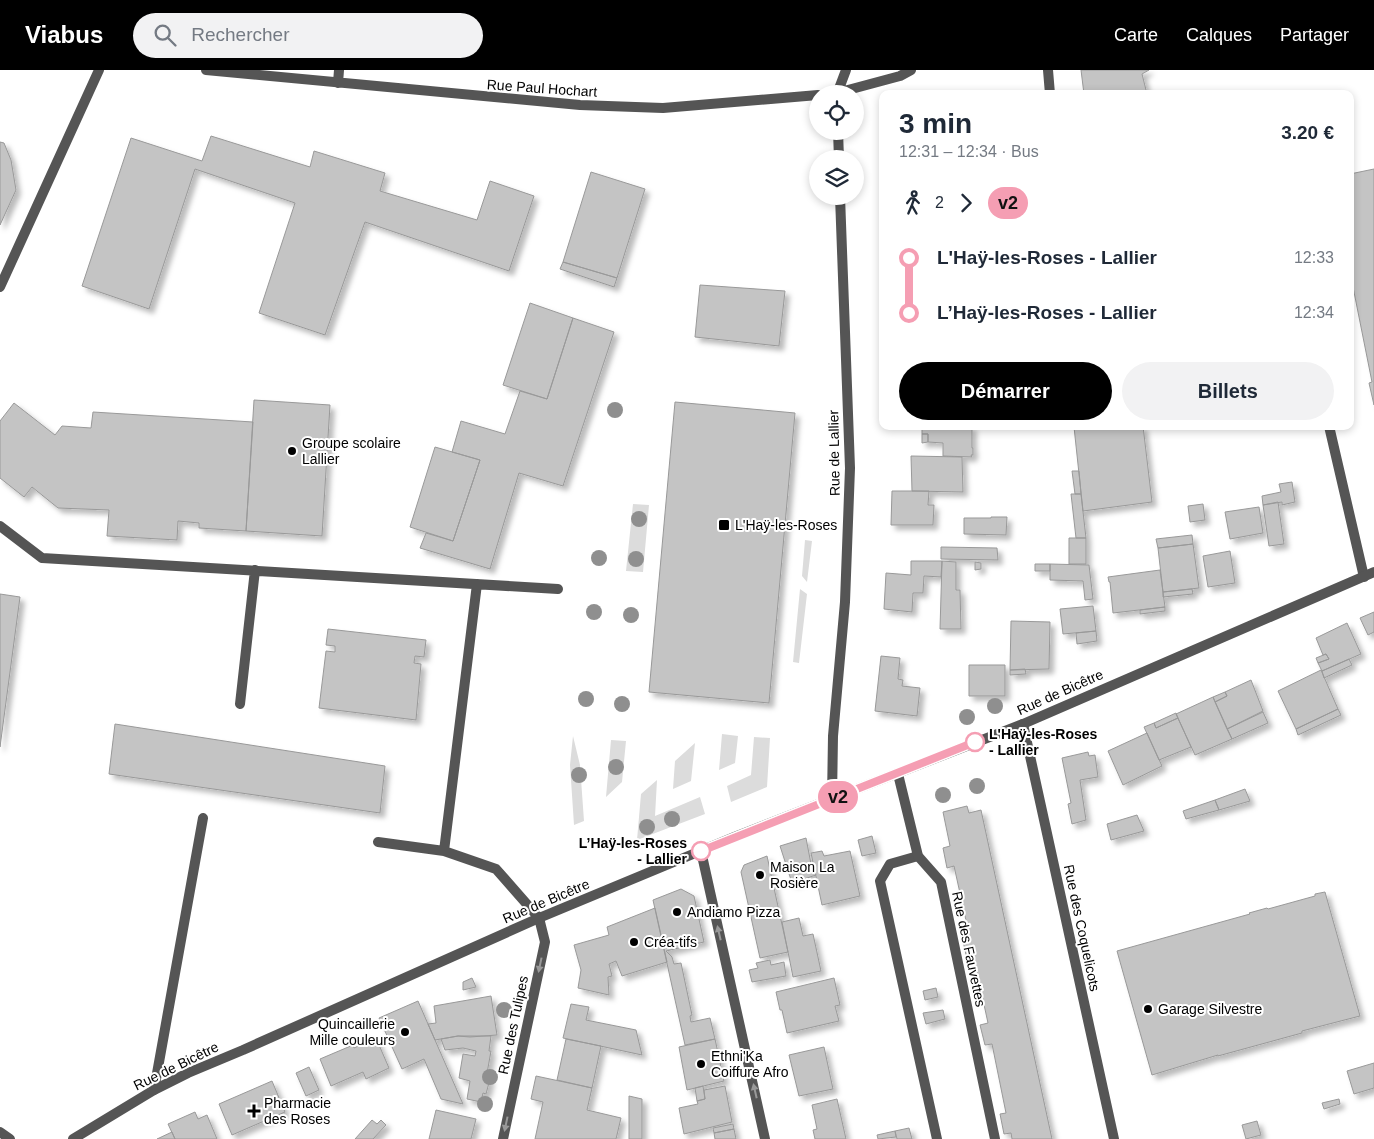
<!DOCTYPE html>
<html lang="fr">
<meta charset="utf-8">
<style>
body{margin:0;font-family:Helvetica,sans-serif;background:#f2f2f3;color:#1f2937;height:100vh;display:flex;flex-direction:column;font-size:19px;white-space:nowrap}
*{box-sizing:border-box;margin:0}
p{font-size:16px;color:#747a83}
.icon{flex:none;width:28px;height:28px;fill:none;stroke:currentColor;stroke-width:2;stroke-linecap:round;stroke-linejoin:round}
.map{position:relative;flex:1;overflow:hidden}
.details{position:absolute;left:879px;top:20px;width:475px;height:340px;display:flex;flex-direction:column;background:#fff;border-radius:10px;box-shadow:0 2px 8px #0003}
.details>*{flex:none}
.badge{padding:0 10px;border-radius:16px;font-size:18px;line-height:32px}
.controls{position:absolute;left:809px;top:15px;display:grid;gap:10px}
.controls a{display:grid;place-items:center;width:55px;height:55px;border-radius:50%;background:#fff;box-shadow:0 2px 8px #0003;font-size:25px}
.map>.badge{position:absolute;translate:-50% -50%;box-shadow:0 0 0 2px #fff}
.legs{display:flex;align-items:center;gap:8px;height:55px;padding:0 20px;font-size:16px}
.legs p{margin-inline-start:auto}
.summary{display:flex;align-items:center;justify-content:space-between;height:85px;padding:0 20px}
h1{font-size:28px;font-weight:700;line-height:38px}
.action{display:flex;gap:10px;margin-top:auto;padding:10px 20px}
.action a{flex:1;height:58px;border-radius:30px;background:#000;color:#fff;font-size:20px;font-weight:700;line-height:58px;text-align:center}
.action a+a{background:#f2f2f3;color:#1f2937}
ul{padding:0 20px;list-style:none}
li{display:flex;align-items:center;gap:18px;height:55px;font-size:19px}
li i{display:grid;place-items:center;width:8px;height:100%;margin:0 6px;background:currentColor}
li i::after{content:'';width:12px;height:12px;margin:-6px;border:4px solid;border-radius:50%;background:#fff}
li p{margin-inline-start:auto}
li:first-child i{background:linear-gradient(#0000 50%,currentColor 0)}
li:last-child i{background:linear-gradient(currentColor 50%,#0000 0)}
header{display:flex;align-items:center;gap:30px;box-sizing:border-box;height:70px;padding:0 25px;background:#000;color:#fff}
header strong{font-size:24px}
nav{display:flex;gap:28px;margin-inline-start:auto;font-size:18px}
.search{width:350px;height:45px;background:#f2f2f3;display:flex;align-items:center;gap:12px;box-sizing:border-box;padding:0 18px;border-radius:28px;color:#747a83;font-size:19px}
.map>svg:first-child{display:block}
.green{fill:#dcdcdc}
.building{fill:#c4c4c4;stroke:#999;filter:url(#shadow)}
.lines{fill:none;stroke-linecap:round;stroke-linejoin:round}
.service{stroke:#555;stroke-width:10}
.minor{stroke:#555;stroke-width:10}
.tertiary{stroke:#555;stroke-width:10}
.tree{fill:#8f8f8f}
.oneway{fill:#999}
.line-1-casing{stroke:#fff;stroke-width:11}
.line-1{stroke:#f59eb3;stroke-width:8}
.poi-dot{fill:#000;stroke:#fff;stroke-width:2}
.stop-1-dot{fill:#fff;stroke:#f59eb3;stroke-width:2.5}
.labels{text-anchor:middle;stroke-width:4;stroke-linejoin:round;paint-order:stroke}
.street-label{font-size:14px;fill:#000;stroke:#fff}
.poi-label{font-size:14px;fill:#000;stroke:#fff;text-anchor:start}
.stop-label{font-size:14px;font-weight:bold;fill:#000;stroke:#fff;text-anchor:start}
</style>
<header>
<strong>Viabus</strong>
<div class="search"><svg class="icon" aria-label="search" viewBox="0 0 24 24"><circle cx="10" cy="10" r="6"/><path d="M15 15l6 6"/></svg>Rechercher</div>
<nav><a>Carte</a><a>Calques</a><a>Partager</a></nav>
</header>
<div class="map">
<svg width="1374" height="1069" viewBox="0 0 1374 1069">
<defs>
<filter id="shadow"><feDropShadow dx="4.5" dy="4.5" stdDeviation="2.5" flood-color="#0004"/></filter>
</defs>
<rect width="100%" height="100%" fill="#fff"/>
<!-- green -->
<path class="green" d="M633 434 649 435 643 502 626 501Z
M805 470 812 471 807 512 802 506Z
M800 519 807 524 799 593 793 592Z
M722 664 738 666 735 693 719 700Z
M573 666 580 695 584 751 574 755 570 695Z
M754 667 770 668 767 717 731 732 727 716 751 705Z
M611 670 626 671 622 712 606 727Z
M695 673 691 711 673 719 675 691Z
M657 710 655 746 700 727 705 744 637 770 641 724Z"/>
<!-- building -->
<path class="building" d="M1081 0H1149L1142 4 1147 24H1084Z
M211 66 310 97 314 81 385 103 380 121 477 150 490 111 534 126 509 201 365 152 325 265 259 243 295 133 195 99 149 239 82 216 131 68 202 91Z
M0 72 4 73 11 90 16 120 0 155Z
M1374 99V335L1369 313 1372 312 1350 202V104Z
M591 102 645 119 617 208 563 192Z
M563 192 617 208 614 217 560 199Z
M700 215 785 221 779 276 695 267Z
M530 233 573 248 547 329 503 315Z
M573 248 614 262 563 416 519 403 490 499 420 478 426 463 453 471 480 390 452 382 461 351 505 364 520 321 547 329Z
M254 330 330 335 322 466 246 461Z
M675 332 795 343 769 633 649 622Z
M14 333 55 365 62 356 91 358 93 342 253 352 246 461 199 458V453L178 451 177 470 107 466 109 440 58 438 32 417 24 427 0 408V351Z
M922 356H972V378H973V385H971L972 387 943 386V373L928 372V364H922Z
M1079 356H1143L1152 432 1083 441 1074 357Z
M922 364H928V372L922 373Z
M435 377 480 390 453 471 410 457Z
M911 386 962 387 963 422 912 421Z
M1072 401H1079L1081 424H1075Z
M1292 412 1295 432 1282 435V432L1263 435 1262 426 1281 422 1279 414Z
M892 421H929L928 435H934L933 455H891Z
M1071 424H1081L1086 468H1076Z
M1278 432 1284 474 1269 476 1263 435Z
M1203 434 1205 450 1190 452 1188 436Z
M1259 437 1263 463 1230 469 1225 442Z
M991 447H1007L1006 465 964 464V448H991Z
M1192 465 1193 474 1158 478 1156 469Z
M1069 468H1086V494H1069Z
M1193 474 1199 518 1163 522 1158 478Z
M941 477 997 478 998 490 941 489Z
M1230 481 1235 513 1208 517 1203 486Z
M911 491H942L941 507 924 506 923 523H913L912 542 884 539 886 503 911 505Z
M942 491 956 492V520H960L961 559H940Z
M975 492 981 493V499L975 500Z
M1035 494H1050V501H1035Z
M1050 494 1089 495 1093 529 1085 530 1083 511 1050 510Z
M1160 500 1165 537 1113 543 1110 512H1109L1108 507Z
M1192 519 1193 524 1163 527V522Z
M0 524 20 527 0 677Z
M1093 536 1096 561 1063 564 1060 539Z
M1165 537V541L1140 544V540Z
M1374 542V562L1368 565 1360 548Z
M1011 551 1050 552 1049 599 1010 600Z
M1347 553 1361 584 1322 601 1318 593 1329 589 1326 584 1323 585 1316 568Z
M328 559 426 570 424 587 415 586 414 593 421 594 416 650 319 638 326 581 335 582V576L326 575Z
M1096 561 1097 571 1077 574 1076 563Z
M1326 584 1329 589 1318 593 1316 588Z
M881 586 900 588 898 609 903 610 902 616 920 618 917 646 875 641Z
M1349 589 1352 595 1324 608 1322 601Z
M969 595H1005V626H969Z
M1025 599 1026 604 1010 605V600Z
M1321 600 1338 639 1296 659 1278 621Z
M1251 610 1263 641 1227 659 1215 632 1227 626 1225 622Z
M1225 622 1227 626 1215 632 1213 627Z
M1213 627 1232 669 1195 685 1176 644Z
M1338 639 1341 645 1298 665 1296 659Z
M1263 642 1268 653 1232 669 1227 659Z
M1176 643 1178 648 1156 658 1154 653Z
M1178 648 1191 677 1159 690 1144 657 1154 653 1156 658Z
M115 654 385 696 380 743 109 704Z
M1147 663 1162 696 1123 715 1108 681Z
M1088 682 1089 686 1095 685 1098 707 1080 710 1086 750 1072 754 1068 734 1071 733 1062 688Z
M1245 719 1250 731 1219 740 1215 730Z
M1215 730 1219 740 1186 749 1183 741Z
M967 736 969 743 981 740 1052 1069H1012L1011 1063 1004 1064 1000 1044 1006 1043 992 974 985 975 980 955 988 953 973 884 966 885 962 866 969 864 954 796 947 798 943 778 950 776 943 742Z
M1137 745 1144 761 1111 770 1107 754Z
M872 766 876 783 862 786 858 770Z
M806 768 811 794H813L816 805 792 813 780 776Z
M822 781 824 786 850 781 860 826 822 835 811 783Z
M767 786 788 882 760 888 741 802 744 795Z
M681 819 694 826 704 872 666 881 672 887 674 894 681 893 692 945 690 946 691 952 710 948 715 969 685 975 653 830Z
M1325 822 1360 946 1302 961V963L1218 986V985L1152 1005 1117 881 1250 844 1249 843 1267 838 1268 839 1315 826V824Z
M655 838 667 892 622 906 616 891 609 894 612 906 608 907 609 925 578 918 581 900 574 875 609 865 607 857Z
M799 848 803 866 813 864 821 901 793 907 782 852Z
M770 890 771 895 784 892 786 906 752 912 749 900 758 898 756 893Z
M472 908 476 917 463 920V912Z
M834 908 840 935 835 936 839 951 787 963 782 940H780L776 922Z
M936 918 938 927 925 930 923 921Z
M491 926 497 965 470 967 458 966 435 970 428 954 436 953 434 936Z
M418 931 428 954 463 1034 441 1029 424 989 402 999 379 948Z
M571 934 589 937 586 950 636 960 642 985 563 968Z
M943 940 945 949 926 954 923 943Z
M458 966H491L489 981H491L486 1009H490L486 1024 483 1023 481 1032 467 1029 470 1011 459 1008 463 984 475 986 476 981 463 978 445 980 441 969Z
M376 968 389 998 366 1009 363 1002 331 1016 320 989 353 975 354 978Z
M566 969 601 976 592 1018 557 1010Z
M715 969 724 1011 687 1020 679 977Z
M824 977 833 1019 799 1026 789 985Z
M1374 993V1018L1354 1024 1347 1001Z
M309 997 319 1020 306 1026 296 1003Z
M536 1006 592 1018 587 1040 621 1048 616 1069H535L543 1032 531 1029Z
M272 1011 285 1042 232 1065 219 1034Z
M703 1016 705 1029 697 1031 695 1018Z
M725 1016 732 1052 684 1064 679 1038 698 1034 697 1031 705 1029 704 1020Z
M629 1026 642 1029V1069H629Z
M837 1029 846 1069H815L813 1060 817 1059 812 1035Z
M1339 1029 1340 1034 1324 1039 1322 1033Z
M436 1040 476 1049 471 1069H429Z
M195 1042 198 1049 207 1045 217 1069H175L168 1054Z
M372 1050 377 1054 381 1050 386 1055 373 1069H355Z
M1257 1051 1261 1065 1246 1069 1242 1055Z
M733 1054 734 1059 714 1063 713 1058Z
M909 1058 912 1069H897L895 1061Z
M734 1059 736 1069H715L714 1063Z
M895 1061 896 1067 878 1069 877 1065Z
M172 1062 175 1069H157Z"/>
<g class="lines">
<!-- service -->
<path class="service" d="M1048 0 1050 24
M0 217 99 0
M1329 356 1364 507
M0 456 42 488 558 519
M240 634 255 500
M378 772 444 781 496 799 539 848
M444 781 477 514
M918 786 890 794 880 811 937 1069
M154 1020 203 748
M0 1062 10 1069"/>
<!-- minor -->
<path class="minor" d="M206 0 580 35 663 38 818 25
M338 13 339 0
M833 24 900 6 911 0
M837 24 846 0
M838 61 839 89
M1023 654 1114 1069
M898 704 918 786 941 812 995 1069
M832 729 833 666 845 532 850 398 840 126
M701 781 765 1069
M503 1069 545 872 539 848"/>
<!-- tertiary -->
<path class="tertiary" d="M73 1069 154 1020 188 1003 243 980 539 848 734 767 1023 654 1374 502"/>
</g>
<!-- trees -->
<g class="tree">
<circle cx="615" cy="340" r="8"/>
<circle cx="639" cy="449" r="8"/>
<circle cx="599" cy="488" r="8"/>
<circle cx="636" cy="489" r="8"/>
<circle cx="594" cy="542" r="8"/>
<circle cx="631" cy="545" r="8"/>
<circle cx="586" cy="629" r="8"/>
<circle cx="622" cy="634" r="8"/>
<circle cx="995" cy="636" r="8"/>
<circle cx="967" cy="647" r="8"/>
<circle cx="616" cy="697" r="8"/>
<circle cx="579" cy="705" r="8"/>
<circle cx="977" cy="716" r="8"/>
<circle cx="943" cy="725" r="8"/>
<circle cx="672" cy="749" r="8"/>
<circle cx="647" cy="757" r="8"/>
<circle cx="504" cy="940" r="8"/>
<circle cx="490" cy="1007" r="8"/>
<circle cx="485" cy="1034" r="8"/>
</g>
<!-- one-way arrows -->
<defs><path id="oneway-solid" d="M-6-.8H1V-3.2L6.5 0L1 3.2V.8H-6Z" transform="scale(1.25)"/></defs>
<g class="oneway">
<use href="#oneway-solid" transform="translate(719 863) rotate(-103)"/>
<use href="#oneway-solid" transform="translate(540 895) rotate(102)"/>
<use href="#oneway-solid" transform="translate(755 1021) rotate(-103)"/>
<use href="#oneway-solid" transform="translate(506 1054) rotate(102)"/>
</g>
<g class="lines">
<defs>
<path id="line-1" d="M701 781 975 672"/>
</defs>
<!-- line-1 casing -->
<use href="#line-1" class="line-1-casing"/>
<!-- line-1 -->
<use href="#line-1" class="line-1"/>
</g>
<!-- markers -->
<g class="poi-dot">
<circle cx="292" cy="381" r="5"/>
<rect x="718" y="449" width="12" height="12" rx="2.5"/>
<circle cx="760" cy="805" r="5"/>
<circle cx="677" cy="842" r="5"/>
<circle cx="634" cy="872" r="5"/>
<circle cx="1148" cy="939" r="5"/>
<circle cx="405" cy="962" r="5"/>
<circle cx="701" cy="994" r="5"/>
<path d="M251.5 1033.5h5v5h5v5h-5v5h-5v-5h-5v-5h5z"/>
</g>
<g class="stop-1-dot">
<circle cx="975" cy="672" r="9"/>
<circle cx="701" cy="781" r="9"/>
</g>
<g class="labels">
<!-- street labels -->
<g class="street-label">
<text transform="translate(542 18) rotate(4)" y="5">Rue Paul Hochart</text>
<text transform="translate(834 383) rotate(-91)" y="5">Rue de Lallier</text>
<text transform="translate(1060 622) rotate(-24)" y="5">Rue de Bicêtre</text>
<text transform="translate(546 831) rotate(-23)" y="5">Rue de Bicêtre</text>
<text transform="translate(1082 858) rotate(78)" y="5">Rue des Coquelicots</text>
<text transform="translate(969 879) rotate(78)" y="5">Rue des Fauvettes</text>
<text transform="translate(513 955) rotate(-78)" y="5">Rue des Tulipes</text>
<text transform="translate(176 996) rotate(-26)" y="5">Rue de Bicêtre</text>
</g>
<!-- poi labels -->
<g class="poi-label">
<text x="302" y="378">Groupe scolaire<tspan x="302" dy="16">Lallier</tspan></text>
<text x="735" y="460">L'Haÿ-les-Roses</text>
<text x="770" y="802">Maison La<tspan x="770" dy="16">Rosière</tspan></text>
<text x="687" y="847">Andiamo Pizza</text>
<text x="644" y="877">Créa-tifs</text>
<text x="1158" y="944">Garage Silvestre</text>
<text x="395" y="959" text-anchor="end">Quincaillerie<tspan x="395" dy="16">Mille couleurs</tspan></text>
<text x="711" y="991">Ethni'Ka<tspan x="711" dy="16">Coiffure Afro</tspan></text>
<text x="264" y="1038">Pharmacie<tspan x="264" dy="16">des Roses</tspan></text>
</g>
<!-- stop labels -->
<g class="stop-label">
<text x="989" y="669">L'Haÿ-les-Roses<tspan x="989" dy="16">- Lallier</tspan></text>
<text x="687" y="778" text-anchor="end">L’Haÿ-les-Roses<tspan x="687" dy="16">- Lallier</tspan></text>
</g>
</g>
</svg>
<div class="controls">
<a><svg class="icon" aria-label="locate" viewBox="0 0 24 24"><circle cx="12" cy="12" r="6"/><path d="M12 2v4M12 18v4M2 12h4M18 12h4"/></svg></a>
<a><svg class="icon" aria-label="layers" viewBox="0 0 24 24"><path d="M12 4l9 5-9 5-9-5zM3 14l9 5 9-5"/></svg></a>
</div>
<b class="badge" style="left:838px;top:727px;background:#f59eb3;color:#111">v2</b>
<section class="details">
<div class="summary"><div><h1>3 min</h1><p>12:31 – 12:34 · Bus</p></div><b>3.20 €</b></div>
<div class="legs"><svg class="icon" aria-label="walk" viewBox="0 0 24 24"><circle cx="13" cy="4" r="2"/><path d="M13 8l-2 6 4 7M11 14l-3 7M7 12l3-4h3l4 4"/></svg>2<svg class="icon" aria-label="forward" viewBox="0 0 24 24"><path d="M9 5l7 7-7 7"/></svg><b class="badge" style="background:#f59eb3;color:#111">v2</b></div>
<ul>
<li><i style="color:#f59eb3"></i><b>L'Haÿ-les-Roses - Lallier</b><p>12:33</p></li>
<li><i style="color:#f59eb3"></i><b>L’Haÿ-les-Roses - Lallier</b><p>12:34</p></li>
</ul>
<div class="action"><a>Démarrer</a><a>Billets</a></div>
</section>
</div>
